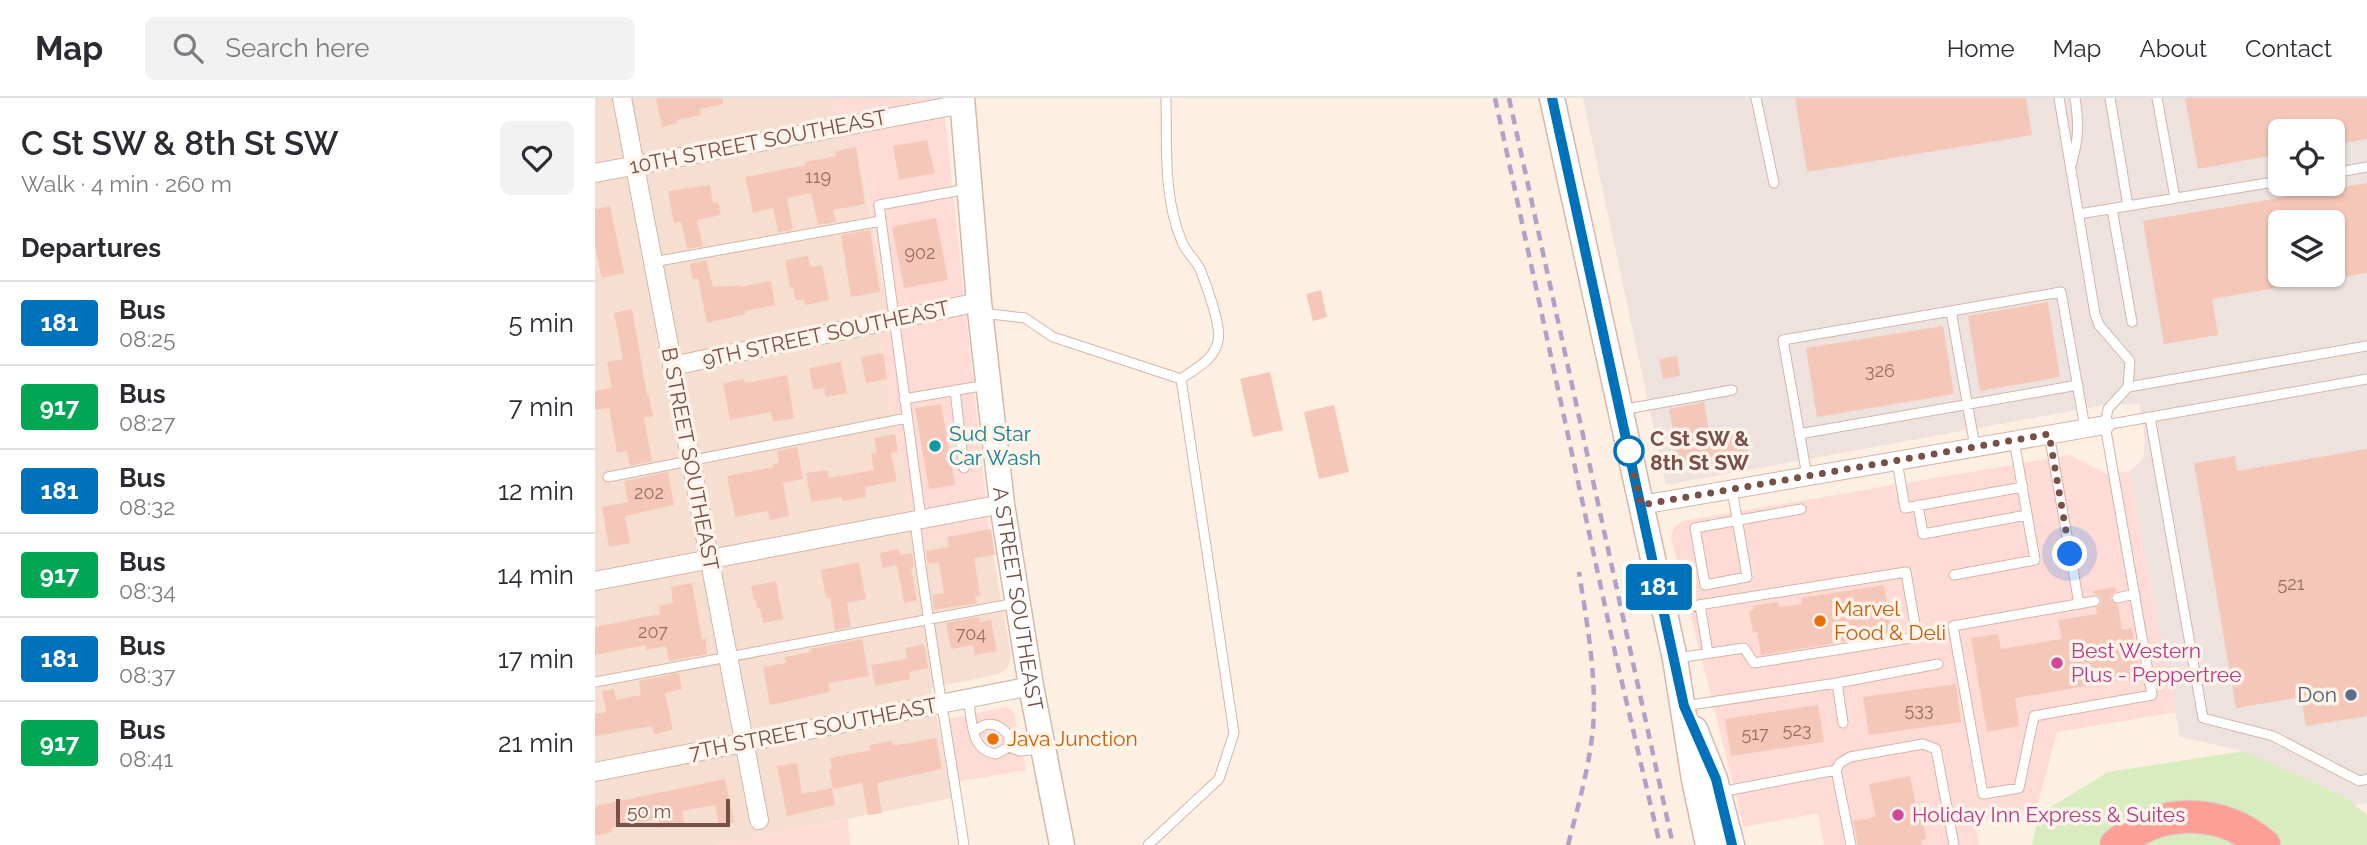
<!DOCTYPE html>
<meta charset="utf-8">
<style>
body{margin:0;font-family:Raleway,sans-serif;background:#f2f2f3;color:#2b2b33;height:100vh;display:flex;flex-direction:column;font-size:26px;white-space:nowrap}
*{box-sizing:border-box;margin:0}
p{font-size:23px;color:#7c7c81}
.icon{flex:none;width:38px;height:38px;fill:none;stroke:currentColor;stroke-width:2;stroke-linecap:round;stroke-linejoin:round}
.map{position:relative;flex:1;overflow:hidden}
.side{display:flex;flex-direction:column;background:#fff;width:595px}
.side>*{flex:none}
.badge{padding:0 14px;border-radius:5px;font-size:24px;line-height:46px}
.buttons{position:absolute;left:1673px;top:21px;display:grid;gap:14px}
.buttons a{display:grid;place-items:center;width:77px;height:77px;border-radius:10px;background:#fff;box-shadow:0 2px 5px #0004;font-size:35px}
.scale{position:absolute;left:21px;bottom:18px;width:114px;box-sizing:border-box;padding-left:7px;border:4px solid #775047;border-top:0;font-size:19px;line-height:24px;white-space:nowrap;color:#775047;-webkit-text-stroke:5px #fff3ea;paint-order:stroke}
.you{position:absolute;width:35px;height:35px;margin:-18px;border:5px solid #fff;border-radius:50%;background:#1a73e8;box-shadow:0 0 0 10px #1a73e833}
.map>.badge{position:absolute;translate:-50% -50%;box-shadow:0 0 0 4px #fff}
h2{padding:0 21px;font-size:26px;line-height:63px}
.round{display:grid;place-items:center;flex:none;width:74px;height:74px;border-radius:10px;background:#f2f2f3}
.overview{display:flex;align-items:center;justify-content:space-between;height:119px;padding:0 21px}
h1{font-size:33px;font-weight:600;line-height:52px}
ul{padding:0;list-style:none}
li{display:flex;align-items:center;gap:21px;height:84px;padding:0 21px;border-top:2px solid #e1e1e2}
li div{flex:1}
li b{display:block;font-size:26px}
li em{font-style:normal}
li .badge{min-width:77px;font-weight:700;text-align:center}
header{display:flex;align-items:center;gap:42px;box-sizing:border-box;height:98px;padding:0 35px;background:#fff;border-bottom:2px solid #e1e1e2}
header strong{font-size:33px}
nav{display:flex;gap:38px;margin-inline-start:auto;font-size:24px}
.search{width:490px;height:63px;background:#f2f2f3;display:flex;align-items:center;gap:18px;box-sizing:border-box;padding:0 24px;border-radius:10px;color:#7c7c81;font-size:26px}
main{display:flex;flex:1;min-height:0}
.map>svg:first-child{display:block}
.residential{fill:#f6dfd1}
.commercial{fill:#ffdbd6}
.industrial{fill:#ede2de;fill-rule:evenodd}
.green{fill:#d9ecc0}
.building{fill:#f5c7b9}
.lines{fill:none;stroke-linecap:round;stroke-linejoin:round}
.service-casing{stroke:#d2b6ab;stroke-width:11}
.minor-casing{stroke:#d2b6ab;stroke-width:20}
.secondary-casing{stroke:#d8b7aa;stroke-width:27}
.motorway-casing{stroke:#d9cecb;stroke-width:34}
.service{stroke:#fff;stroke-width:9}
.minor{stroke:#fff;stroke-width:18}
.secondary{stroke:#fff;stroke-width:24}
.motorway{stroke:#fc9f96;stroke-width:32}
.rail{stroke:#afa1c8;stroke-width:4.5;stroke-dasharray:10 7;stroke-linecap:butt}
.line-casing{stroke:#fff;stroke-width:16}
.line{stroke:#0072bc;stroke-width:10}
.walk{stroke:#775047;stroke-width:7;stroke-dasharray:0 12.6}
.culture-dot{fill:#0f9aa8;stroke:#fff3ea;stroke-width:2.5}
.stop-dot{fill:#fff;stroke:#0072bc;stroke-width:3.5}
.food-dot{fill:#e8710a;stroke:#fff3ea;stroke-width:2.5}
.hotel-dot{fill:#d1479c;stroke:#fff3ea;stroke-width:2.5}
.service-dot{fill:#5c6f8a;stroke:#fff3ea;stroke-width:2.5}
.labels{text-anchor:middle;stroke-width:7;stroke-linejoin:round;paint-order:stroke}
.number-label{font-size:18px;fill:#966e64}
.street-label{font-size:21px;fill:#775047;stroke:#fff3ea}
.culture-label{font-size:21px;fill:#0d838f;stroke:#fff3ea;text-anchor:start}
.stop-label{font-size:21px;font-weight:bold;fill:#775047;stroke:#fff3ea;text-anchor:start}
.food-label{font-size:21px;fill:#c56008;stroke:#fff3ea;text-anchor:start}
.hotel-label{font-size:21px;fill:#b23c85;stroke:#fff3ea;text-anchor:start}
.service-label{font-size:21px;fill:#4e5e75;stroke:#fff3ea;text-anchor:end}
</style>
<header>
<strong>Map</strong>
<div class="search"><svg class="icon" aria-label="search" viewBox="0 0 24 24"><circle cx="10" cy="10" r="6"/><path d="M15 15l6 6"/></svg>Search here</div>
<nav><a>Home</a><a>Map</a><a>About</a><a>Contact</a></nav>
</header>
<main>
<section class="side">
<div class="overview"><div><h1>C St SW &amp; 8th St SW</h1><p>Walk · 4 min · 260 m</p></div><a class="round"><svg class="icon" aria-label="heart" viewBox="0 0 24 24"><path d="M12 20l-8-8c-3-5 5-10 8-4 3-6 11-1 8 4z"/></svg></a></div>
<h2>Departures</h2>
<ul>
<li><span class="badge" style="background:#0072bc;color:#fff">181</span><div><b>Bus</b><p>08:25</p></div><em>5 min</em></li>
<li><span class="badge" style="background:#00a651;color:#fff">917</span><div><b>Bus</b><p>08:27</p></div><em>7 min</em></li>
<li><span class="badge" style="background:#0072bc;color:#fff">181</span><div><b>Bus</b><p>08:32</p></div><em>12 min</em></li>
<li><span class="badge" style="background:#00a651;color:#fff">917</span><div><b>Bus</b><p>08:34</p></div><em>14 min</em></li>
<li><span class="badge" style="background:#0072bc;color:#fff">181</span><div><b>Bus</b><p>08:37</p></div><em>17 min</em></li>
<li><span class="badge" style="background:#00a651;color:#fff">917</span><div><b>Bus</b><p>08:41</p></div><em>21 min</em></li>
</ul>
</section>
<div class="map">
<svg width="1772" height="747" viewBox="0 0 1772 747">
<rect width="100%" height="100%" fill="#feefe3"/>
<!-- residential -->
<path class="residential" d="M0 0H240L248 45 262 43 293 212 280 215 321 443 394 432 416 558 412 571 404 576 336 590 357 700 121 747H0Z"/>
<!-- commercial -->
<path class="commercial" d="M240 0H348L394 432 321 443 280 214 293 211 282 145 262 44 248 46Z
M1475 357 1510 375 1534 374 1581 614 1462 634 1442 709 1380 724 1384 747H1229L1223 715 1149 729 1076 439 1079 429 1088 423Z
M411 609 419 614 431 672 354 685 343 623Z
M253 721 255 747H121Z"/>
<!-- industrial -->
<path class="industrial" d="M988 0H1772V705L1759 707 1748 698 1649 653 1585 639 1534 374 1548 361 1550 343 1545 306 1509 307 1071 387ZM1685 33H1738V86H1685ZM1685 124H1738V177H1685Z"/>
<!-- green -->
<path class="green" d="M1649 653 1748 698 1772 717V747H1437L1443 717 1513 674Z"/>
<!-- building -->
<path class="building" d="M61 0H128V6L105 11 106 17 82 22 83 25 67 29Z
M1200 0H1431L1437 37 1212 74Z
M1590 0H1772V41L1738 47V33H1685V56L1603 71Z
M332 42 340 75 304 82 298 48Z
M261 49 270 106 238 112 241 124 223 127 216 95 192 100 198 132 183 134 178 110 158 115 150 79 211 67 210 64 241 58 240 53Z
M1772 85V175L1738 181V124H1685V177H1720L1721 183 1617 201 1623 237 1569 246 1548 123Z
M115 87 118 105 123 104 126 117 102 122 108 148 92 151 86 123 79 125 73 93Z
M15 108 29 175 7 180 0 149V111Z
M341 120 353 182 309 190 297 129Z
M275 132 285 194 256 199 246 137Z
M213 158 215 169 227 167 234 202 210 207 209 201 201 203 198 189H195L190 162Z
M111 162 118 189 145 187V189L176 183 180 207 150 213 151 216 112 225 103 180 98 181 95 166Z
M726 192 732 219 718 223 711 196Z
M1453 204 1465 279 1385 293 1373 218Z
M37 211 52 297H54L58 318 49 320 57 363 35 368 32 353 22 355 14 310 0 312V293L17 290 12 264 28 261 19 215Z
M1348 228 1359 296 1222 319 1211 250Z
M288 255 292 281 271 285 266 259Z
M1082 258 1085 278 1068 281 1064 261Z
M246 264 252 295 231 299 229 290 218 292 214 270Z
M675 274 688 332 658 339 645 281Z
M192 277 199 320 178 324 176 314 135 322 128 285 149 281 150 285Z
M1109 304 1115 338 1137 335 1139 348 1151 346 1153 359 1109 367 1108 362 1081 366 1077 345 1080 344 1074 311Z
M346 306 360 387 334 391 320 310Z
M739 307 754 374 724 381 709 314Z
M300 336 303 354 296 355 302 383 270 389 271 399 247 403V399L216 404 211 375 232 372 234 380 279 372 276 356 282 355 279 340Z
M202 349 208 381 188 385 194 418 175 422 173 413 140 419 132 378 179 369 178 366 184 365 182 353Z
M1772 351V618L1711 628 1706 599 1641 610 1599 365 1640 358 1642 373Z
M73 374 79 407 30 418 35 445 14 449 7 409 33 404 29 383Z
M396 431 400 457 379 460 385 497 380 498 382 505 339 512 337 497 349 495 344 465 333 466 331 453 354 449 352 439Z
M304 451 305 457 317 455 319 469H316L322 503 309 505 302 467 287 470 285 455Z
M264 464 271 501 252 505 256 529 240 532 235 500H231L226 472Z
M181 483 188 521 168 525 165 510H162L161 503H159L156 488Z
M97 485 107 541H111L112 556 74 563 71 548 51 552V547L0 557V529L65 516 64 508 78 505 76 489Z
M1289 487 1297 536 1166 557 1162 534 1158 535 1154 513 1159 512 1158 508 1183 504 1184 509 1207 506 1206 500Z
M1520 489 1521 493 1516 497 1515 502 1523 507 1527 532 1537 530 1545 579 1420 600 1424 628 1392 634 1376 540 1403 536 1406 551 1467 541 1463 522 1502 516 1501 510 1505 508 1507 502 1505 498 1499 496 1498 493Z
M384 519 385 524 396 522 402 553 380 557 378 547 356 551 351 525Z
M267 541 274 578 233 585 235 594 175 607 168 569 191 565 190 559 216 554 215 551Z
M329 546 333 570 314 574 315 581 280 588 276 567 312 561 310 550Z
M84 575 87 591 70 595 78 632 59 636 57 628 0 638V616L11 614 7 593 19 591 21 602 46 597 44 583Z
M1361 586 1366 624 1274 637 1268 599Z
M1223 607 1229 644 1136 658 1130 621Z
M341 640 347 671 282 685 287 715 273 717 267 685 238 691 234 671H237L235 660 276 652 275 647 297 643 298 648Z
M202 665 207 696 237 690 240 707 192 718 182 668Z
M1315 678 1322 712 1326 711 1331 741 1326 742 1327 747H1263L1258 723 1281 719 1274 686Z
M130 681 139 724 124 727 120 707 87 713 89 725 65 730 63 721 16 730 17 734 0 738V708Z"/>
<g class="lines">
<defs>
<path id="service" d="M571 0C572 47 568 100 587 144 591 154 600 161 605 171 611 186 627 229 623 243 619 262 601 270 586 281
M1161 0 1179 85
M1464 0 1500 216 1504 227 1535 263 1533 289 1513 311 1510 327 1557 597 1439 618 1424 690 1388 696 1358 528 1500 503
M1515 0 1533 108
M1562 0 1580 100
M1476 67C1484 40 1484 27 1480 0
M1738 75 1772 69
M1517 111 1537 224
M1484 116 1685 83
M58 164 286 123
M1356 213 1380 349
M387 215 430 220 458 239 586 281 639 635 624 681 553 747
M1533 289 1772 248
M360 292 369 370
M309 301 392 287
M1026 312 1137 292
M1555 319 1608 620 1678 638 1764 683 1772 681
M1510 327 1772 281
M1204 336 1483 287
M1454 336 1484 506
M1302 363 1310 410 1428 389
M1212 378 1188 242 1466 194 1490 330
M13 379 312 320
M1137 391 1152 479 1110 487 1100 430 1206 411
M1323 407 1328 436 1432 417
M326 421 284 107 373 91
M320 423C333 531 353 639 369 747
M1359 477 1440 462 1419 342
M1522 500 1540 496
M1105 507 1113 555
M1072 512 1311 474 1322 539 1159 565 1149 550 1082 560
M0 584 421 505
M1242 585 1248 625
M373 601C378 623 374 652 401 656L414 649 425 653 447 651
M1089 608 1242 585 1343 566
M380 633C392 622 404 625 414 638V649
M1125 694 1241 672
M1256 747 1241 672 1245 665 1255 659 1328 646 1341 651 1359 747"/>
<path id="minor" d="M27 0 164 722
M0 75 368 6
M77 268 384 204
M1046 407 1510 327
M0 483 407 406
M0 674 436 588"/>
<g id="secondary">
<path id="s1" d="M367 0 384 204 407 406 436 588 467 747"/>
<path d="M957 0 1080 561 1099 682 1113 747"/>
<path d="M1100 631 1120 681 1137 747"/>
</g>
<path id="motorway" d="M1521 747C1565 709 1626 710 1669 747"/>
</defs>
<!-- service casing -->
<use href="#service" class="service-casing"/>
<!-- minor casing -->
<use href="#minor" class="minor-casing"/>
<!-- secondary casing -->
<use href="#secondary" class="secondary-casing"/>
<!-- motorway casing -->
<use href="#motorway" class="motorway-casing"/>
<!-- service -->
<use href="#service" class="service"/>
<!-- minor -->
<use href="#minor" class="minor"/>
<!-- secondary -->
<use href="#secondary" class="secondary"/>
<!-- motorway -->
<use href="#motorway" class="motorway"/>
<!-- rail -->
<path class="rail" d="M900 0 1021 559 1065 747
M914 0 1078 747
M973 747C983 708 994 671 998 630 1002 578 992 526 984 474"/>
</g>
<g class="lines">
<defs>
<path id="line" d="M957 0 1089 608 1121 681 1137 747"/>
</defs>
<!-- line casing -->
<use href="#line" class="line-casing"/>
<!-- line -->
<use href="#line" class="line"/>
<!-- walk -->
<path class="walk" d="M1034 353 1046 407 1454 336 1475 456"/>
</g>
<!-- markers -->
<circle class="culture-dot" cx="340" cy="348" r="7"/>
<circle class="stop-dot" cx="1034" cy="353" r="14"/>
<g class="food-dot">
<circle cx="1225" cy="523" r="7"/>
<circle cx="398" cy="641" r="7"/>
</g>
<g class="hotel-dot">
<circle cx="1462" cy="565" r="7"/>
<circle cx="1303" cy="717" r="7"/>
</g>
<circle class="service-dot" cx="1756" cy="597" r="7"/>
<g class="labels">
<!-- number labels -->
<g class="number-label">
<text x="223" y="85">119</text>
<text x="325" y="161">902</text>
<text x="1285" y="279">326</text>
<text x="54" y="401">202</text>
<text x="1696" y="492">521</text>
<text x="58" y="540">207</text>
<text x="376" y="542">704</text>
<text x="1324" y="618">533</text>
<text x="1202" y="638">523</text>
<text x="1160" y="642">517</text>
</g>
<!-- street labels -->
<g class="street-label">
<text transform="translate(163 44) rotate(-11)" y="7">10TH STREET SOUTHEAST</text>
<text transform="translate(231 236) rotate(-12)" y="7">9TH STREET SOUTHEAST</text>
<text transform="translate(95 361) rotate(79)" y="7">B STREET SOUTHEAST</text>
<text dy="7" stroke="none"><textPath href="#s1" startOffset="504">A STREET SOUTHEAST</textPath></text>
<text transform="translate(218 631) rotate(-11)" y="7">7TH STREET SOUTHEAST</text>
</g>
<!-- culture labels -->
<g class="culture-label">
<text x="354" y="343">Sud Star<tspan x="354" dy="24">Car Wash</tspan></text>
</g>
<!-- stop labels -->
<g class="stop-label">
<text x="1055" y="348">C St SW &amp;<tspan x="1055" dy="24">8th St SW</tspan></text>
</g>
<!-- food labels -->
<g class="food-label">
<text x="1239" y="518">Marvel<tspan x="1239" dy="24">Food &amp; Deli</tspan></text>
<text x="412" y="648">Java Junction</text>
</g>
<!-- hotel labels -->
<g class="hotel-label">
<text x="1476" y="560">Best Western<tspan x="1476" dy="24">Plus - Peppertree</tspan></text>
<text x="1317" y="724">Holiday Inn Express &amp; Suites</text>
</g>
<!-- service labels -->
<g class="service-label">
<text x="1742" y="604">Don</text>
</g>
</g>
</svg>
<div class="buttons">
<a><svg class="icon" aria-label="locate" viewBox="0 0 24 24"><circle cx="12" cy="12" r="6"/><path d="M12 2v4M12 18v4M2 12h4M18 12h4"/></svg></a>
<a><svg class="icon" aria-label="layers" viewBox="0 0 24 24"><path d="M12 4l9 5-9 5-9-5zM3 14l9 5 9-5"/></svg></a>
</div>
<div class="scale">50 m</div>
<div class="you" style="left:1475px;top:456px"></div>
<b class="badge" style="left:1064px;top:489px;background:#0072bc;color:#fff">181</b>
</div>
</main>
